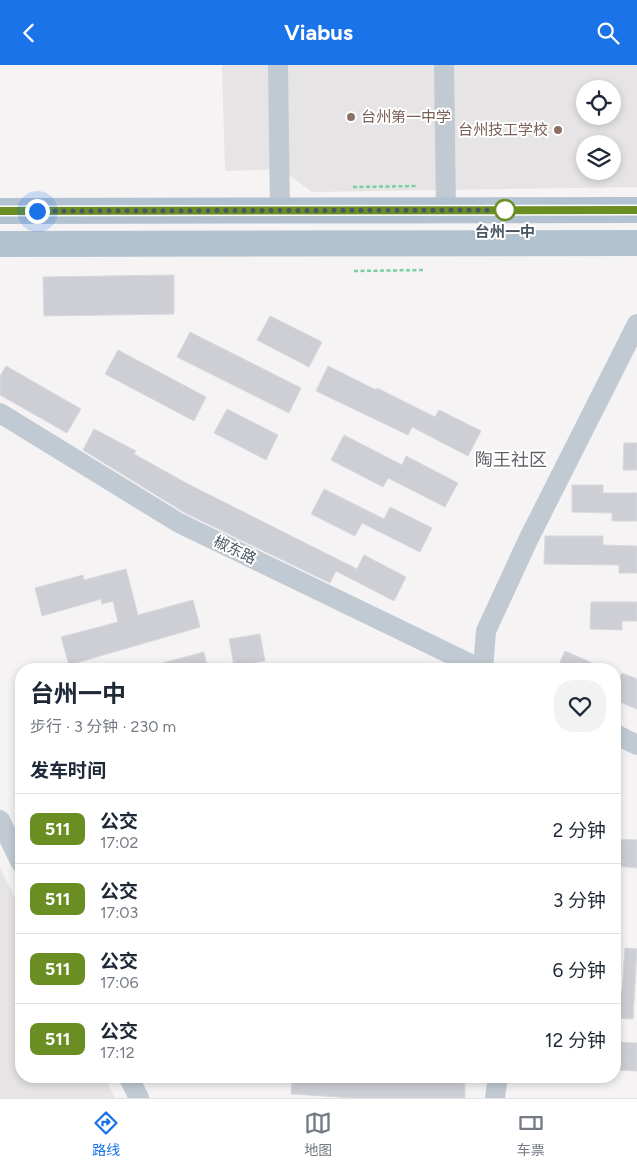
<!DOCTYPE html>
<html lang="zh">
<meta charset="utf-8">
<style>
body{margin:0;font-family:Figtree,"Noto Sans SC",sans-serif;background:#f2f2f3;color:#1f2937;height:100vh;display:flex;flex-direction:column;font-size:19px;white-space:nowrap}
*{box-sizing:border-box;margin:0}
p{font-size:16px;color:#747a83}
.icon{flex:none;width:28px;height:28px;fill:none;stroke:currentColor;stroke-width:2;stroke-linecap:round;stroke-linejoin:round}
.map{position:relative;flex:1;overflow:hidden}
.side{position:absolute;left:15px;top:598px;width:606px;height:420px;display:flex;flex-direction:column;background:#fff;border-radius:20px;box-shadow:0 2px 8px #0003}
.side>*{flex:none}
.badge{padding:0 10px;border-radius:8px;font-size:18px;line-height:32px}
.buttons{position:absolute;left:576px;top:15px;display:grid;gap:10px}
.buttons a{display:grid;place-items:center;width:45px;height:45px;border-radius:50%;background:#fff;box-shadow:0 2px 8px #0003;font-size:25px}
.you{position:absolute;width:25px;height:25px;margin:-12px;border:4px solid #fff;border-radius:50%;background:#1a73e8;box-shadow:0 0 0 8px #1a73e833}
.map>.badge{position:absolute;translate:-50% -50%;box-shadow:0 0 0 2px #fff}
h2{padding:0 15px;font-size:19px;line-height:45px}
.round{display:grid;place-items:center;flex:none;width:52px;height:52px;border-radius:20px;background:#f2f2f3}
.headline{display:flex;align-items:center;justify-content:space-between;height:85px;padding:0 15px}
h1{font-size:24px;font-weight:700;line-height:38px}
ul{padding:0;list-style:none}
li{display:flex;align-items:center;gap:15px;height:70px;padding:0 15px;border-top:1px solid #e0e1e3}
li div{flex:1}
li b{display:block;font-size:19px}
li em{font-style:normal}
li .badge{min-width:55px;font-weight:700;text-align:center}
header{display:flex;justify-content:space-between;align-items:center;height:65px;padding:0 15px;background:#1a73e8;color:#fff;font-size:22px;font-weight:700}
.dock{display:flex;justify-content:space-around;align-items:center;height:70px;border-top:1px solid #e0e1e3;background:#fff;font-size:14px;color:#747a83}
.dock a{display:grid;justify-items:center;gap:2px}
.dock .on{color:#1a73e8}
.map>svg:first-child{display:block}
.education{fill:#e6e4e5;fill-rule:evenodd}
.building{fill:#cdcfd5;stroke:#d7d9de}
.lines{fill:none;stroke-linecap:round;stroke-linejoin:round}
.path{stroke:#7ad0a6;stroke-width:2.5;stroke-dasharray:4 2.5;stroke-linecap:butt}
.minor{stroke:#c1cad2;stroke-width:20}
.major{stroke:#b3c2d1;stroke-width:26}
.line-casing{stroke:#fff;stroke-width:11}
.line{stroke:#6b8e23;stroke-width:8}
.walk{stroke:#4a5661;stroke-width:5;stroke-dasharray:0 9}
.education-dot{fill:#8d6e63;stroke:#fff;stroke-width:2}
.stop-dot{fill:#fff;stroke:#6b8e23;stroke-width:2.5}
.labels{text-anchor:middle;stroke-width:4;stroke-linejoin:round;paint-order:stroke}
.education-label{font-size:15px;fill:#785e54;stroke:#fff;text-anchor:start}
.stop-label{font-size:15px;font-weight:bold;fill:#4a5661;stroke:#fff}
.street-label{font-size:15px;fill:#4a5661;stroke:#fff}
.quarter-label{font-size:18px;fill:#5f6368;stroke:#fff}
</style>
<header><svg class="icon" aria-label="back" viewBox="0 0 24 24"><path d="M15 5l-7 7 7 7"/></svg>Viabus<svg class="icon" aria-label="search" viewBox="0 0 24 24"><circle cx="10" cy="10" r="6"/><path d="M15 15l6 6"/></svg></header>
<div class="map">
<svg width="637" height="1033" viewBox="0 0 637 1033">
<rect width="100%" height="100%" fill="#f5f3f3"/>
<!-- education -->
<path class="education" d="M222 0H637V122L312 127 281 104 225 106ZM585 24H612V51H585ZM585 79H612V106H585Z
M0 802 21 845V1011H104L115 1033H0Z"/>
<!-- building -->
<path class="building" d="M174 210V249L44 251 43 212Z
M270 251 322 277 309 302 257 275Z
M190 267 301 323 289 348 177 292Z
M118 285 206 332 194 356 105 309Z
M6 301 81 344 67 368 0 330V311Z
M328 301 376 325 377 323 435 352 439 345 481 366 468 391 412 362 408 370 316 326Z
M227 344 278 370 266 395 214 368Z
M94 364 136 386 134 389 188 419 357 504 364 490 406 512 394 536 336 506 330 518 185 448 83 385Z
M344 370 402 400 406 391 458 418 445 442 388 413 383 422 331 395Z
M624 378H637V405H623Z
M572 420H603V428H637V456H612V448L572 447Z
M324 424 384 454 390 442 432 463 420 487 362 458 355 471 311 449Z
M545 471H603V480L637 481V508H619V500L544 499Z
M126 504 138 550 193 535 200 562 69 600 61 572 118 557 113 536 102 539 101 534 42 551 35 523 83 510 84 515Z
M591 537H637V556H622V565L590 564Z
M260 569 265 596 234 601 229 574Z
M565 586 606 604H557Z
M204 587 208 604H155V600Z
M622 608 637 614V644L615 635V623Z
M615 774 637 775V803L615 801Z
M625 883 637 884 633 954 615 953V926H622Z
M615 977 637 978V1006L615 1005Z
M292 1011H404V1015L465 1018V1033H353L291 1029Z"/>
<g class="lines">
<!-- path -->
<path class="path" d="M353 122 418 121
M354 206 424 205"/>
<!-- minor -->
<path class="minor" d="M278 0 280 146
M444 0 446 145
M0 348 179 458 481 604
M483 604 486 566 529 473 637 259
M615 669 637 680
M0 755 21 798
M128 1011 139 1033
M495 1033 498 1011"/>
<!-- major -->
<path class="major" d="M0 146 637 145
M0 179 637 178"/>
</g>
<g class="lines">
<defs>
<path id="line" d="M0 146 637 145"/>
</defs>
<!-- line casing -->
<use href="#line" class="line-casing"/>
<!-- line -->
<use href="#line" class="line"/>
<!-- walk -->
<path class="walk" d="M37 146 505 145"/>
</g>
<!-- markers -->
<g class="education-dot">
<circle cx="351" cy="52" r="5"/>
<circle cx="558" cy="65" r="5"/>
</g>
<circle class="stop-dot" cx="505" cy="145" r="10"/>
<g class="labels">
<!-- education labels -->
<g class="education-label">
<text x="361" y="57">台州第一中学</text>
<text x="548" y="70" text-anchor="end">台州技工学校</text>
</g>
<!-- stop labels -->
<g class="stop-label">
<text x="505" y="172">台州一中</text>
</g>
<!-- street labels -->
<g class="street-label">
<text transform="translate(235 485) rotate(26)" y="5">椒东路</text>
</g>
<!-- quarter labels -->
<g class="quarter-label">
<text x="511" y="401">陶王社区</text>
</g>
</g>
</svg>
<div class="buttons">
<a><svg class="icon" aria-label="locate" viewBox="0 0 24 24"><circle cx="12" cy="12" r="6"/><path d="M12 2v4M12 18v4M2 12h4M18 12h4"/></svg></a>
<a><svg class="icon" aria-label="layers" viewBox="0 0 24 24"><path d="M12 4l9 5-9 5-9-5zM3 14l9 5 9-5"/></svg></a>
</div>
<div class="you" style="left:37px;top:146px"></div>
<section class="side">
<div class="headline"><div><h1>台州一中</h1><p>步行 · 3 分钟 · 230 m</p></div><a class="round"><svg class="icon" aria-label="heart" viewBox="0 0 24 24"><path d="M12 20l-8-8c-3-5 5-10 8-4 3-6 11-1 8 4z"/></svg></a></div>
<h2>发车时间</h2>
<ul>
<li><span class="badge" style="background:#6b8e23;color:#fff">511</span><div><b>公交</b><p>17:02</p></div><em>2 分钟</em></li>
<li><span class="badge" style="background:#6b8e23;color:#fff">511</span><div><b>公交</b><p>17:03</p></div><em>3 分钟</em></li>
<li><span class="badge" style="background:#6b8e23;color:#fff">511</span><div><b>公交</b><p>17:06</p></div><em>6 分钟</em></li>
<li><span class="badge" style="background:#6b8e23;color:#fff">511</span><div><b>公交</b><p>17:12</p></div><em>12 分钟</em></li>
</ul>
</section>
</div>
<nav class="dock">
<a class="on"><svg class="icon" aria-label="directions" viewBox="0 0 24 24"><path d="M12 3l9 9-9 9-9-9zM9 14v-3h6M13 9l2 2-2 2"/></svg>路线</a>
<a><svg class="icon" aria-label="map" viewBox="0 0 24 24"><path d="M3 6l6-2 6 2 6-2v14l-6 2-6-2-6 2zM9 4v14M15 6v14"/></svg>地图</a>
<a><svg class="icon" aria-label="tickets" viewBox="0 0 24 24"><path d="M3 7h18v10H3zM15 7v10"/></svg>车票</a>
</nav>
